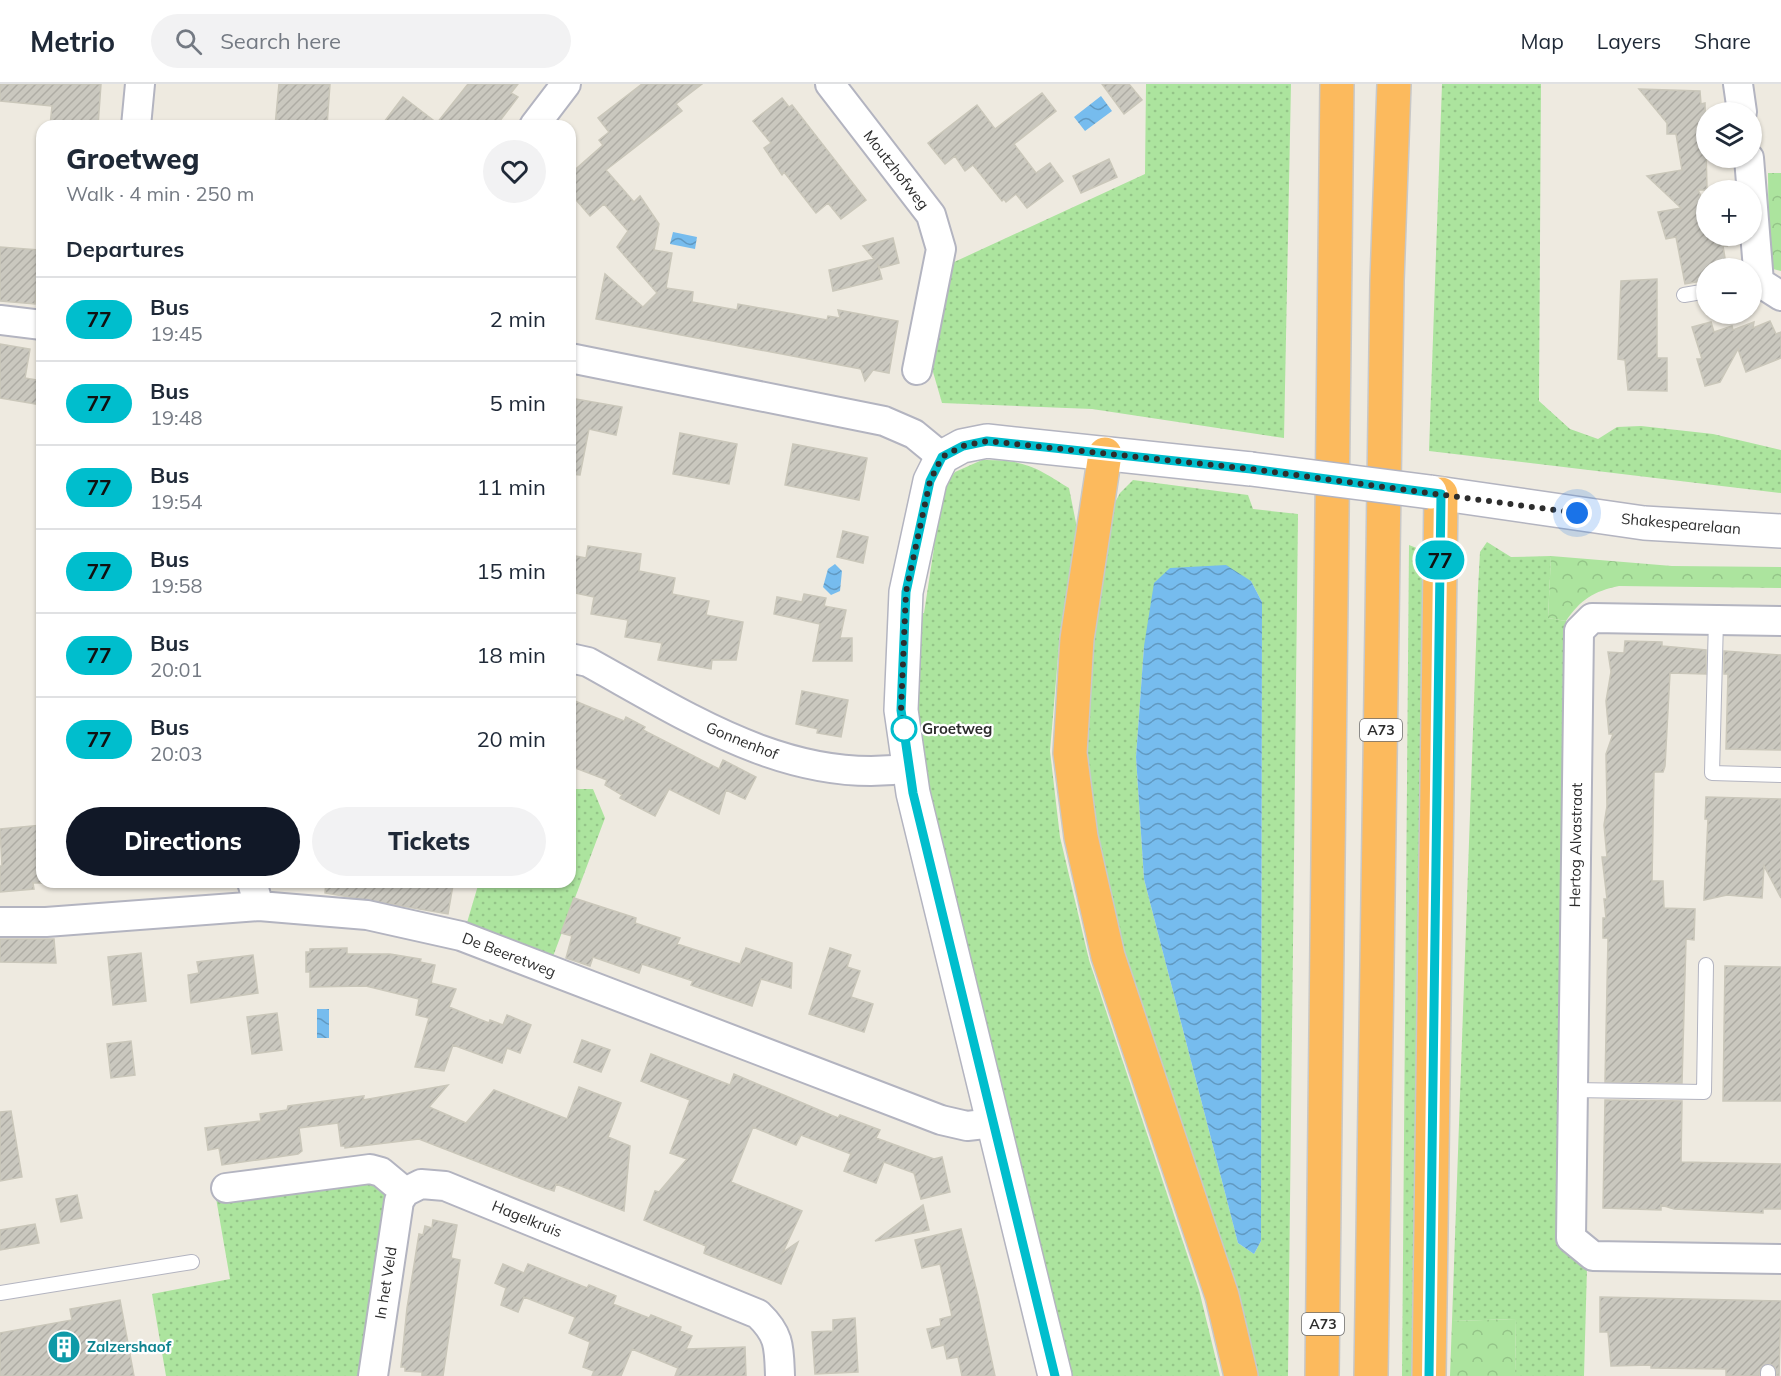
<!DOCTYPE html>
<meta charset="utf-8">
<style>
body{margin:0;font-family:Mulish,sans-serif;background:#f2f2f3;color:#1f2937;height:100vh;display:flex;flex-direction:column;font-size:22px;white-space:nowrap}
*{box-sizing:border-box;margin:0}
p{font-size:20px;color:#747a83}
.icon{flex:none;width:33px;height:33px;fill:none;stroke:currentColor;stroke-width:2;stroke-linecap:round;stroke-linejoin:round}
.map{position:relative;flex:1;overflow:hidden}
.sheet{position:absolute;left:36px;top:36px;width:540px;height:768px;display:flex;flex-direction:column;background:#fff;border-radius:18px;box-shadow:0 2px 4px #0004}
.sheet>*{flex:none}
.badge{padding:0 12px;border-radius:20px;font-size:21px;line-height:39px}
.tools{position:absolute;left:1696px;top:18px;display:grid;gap:12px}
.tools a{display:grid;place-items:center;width:66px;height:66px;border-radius:50%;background:#fff;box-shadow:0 2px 4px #0004;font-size:30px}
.you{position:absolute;width:30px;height:30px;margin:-15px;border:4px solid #fff;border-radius:50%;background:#1a73e8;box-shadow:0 0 0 9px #1a73e833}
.map>.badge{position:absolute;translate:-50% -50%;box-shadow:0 0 0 3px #fff}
h2{padding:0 30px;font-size:22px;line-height:54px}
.round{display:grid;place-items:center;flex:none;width:63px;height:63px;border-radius:32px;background:#f2f2f3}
.head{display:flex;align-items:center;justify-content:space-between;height:102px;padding:0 30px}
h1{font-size:28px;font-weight:800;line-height:45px}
.button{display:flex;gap:12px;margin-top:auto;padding:12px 30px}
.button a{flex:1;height:69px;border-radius:36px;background:#111827;color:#fff;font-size:24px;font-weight:800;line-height:69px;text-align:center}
.button a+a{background:#f2f2f3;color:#1f2937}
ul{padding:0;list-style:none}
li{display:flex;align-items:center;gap:18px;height:84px;padding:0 30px;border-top:2px solid #e0e1e3}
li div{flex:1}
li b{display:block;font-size:22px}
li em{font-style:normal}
li .badge{min-width:66px;font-weight:700;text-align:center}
header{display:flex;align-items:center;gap:36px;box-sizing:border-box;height:84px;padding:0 30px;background:#fff;border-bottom:2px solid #e0e1e3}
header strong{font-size:28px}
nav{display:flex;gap:33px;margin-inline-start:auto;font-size:21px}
.search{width:420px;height:54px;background:#f2f2f3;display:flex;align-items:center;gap:15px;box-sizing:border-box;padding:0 21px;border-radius:33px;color:#747a83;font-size:22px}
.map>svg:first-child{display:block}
.grass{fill:url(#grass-dots);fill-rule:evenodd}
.forest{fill:url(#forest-crowns)}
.water{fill:url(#water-waves)}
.building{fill:url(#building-hatch);stroke:#cac7ba;stroke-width:1.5}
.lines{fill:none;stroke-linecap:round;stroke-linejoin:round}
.lane-casing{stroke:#b3b4c0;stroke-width:16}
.street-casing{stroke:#b3b4c0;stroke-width:32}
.secondary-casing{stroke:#b3b4c0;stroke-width:36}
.highway-casing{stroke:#c8c8c8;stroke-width:36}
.lane{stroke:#fff;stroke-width:14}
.street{stroke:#fff;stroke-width:28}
.secondary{stroke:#fff;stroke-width:33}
.highway{stroke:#fcba5d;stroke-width:33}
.secondary-bridge-casing{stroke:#b3b4c0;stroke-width:36;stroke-linecap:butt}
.secondary-bridge{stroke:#fff;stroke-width:33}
.line-casing{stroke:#fff;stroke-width:14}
.line{stroke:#00becd;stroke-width:9}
.walk{stroke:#2d2d2d;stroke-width:6;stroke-dasharray:0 10.8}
.stop-dot{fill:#fff;stroke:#00becd;stroke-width:3}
.labels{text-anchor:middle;stroke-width:4.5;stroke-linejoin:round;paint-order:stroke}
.shield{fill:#fff;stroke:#6c6c6c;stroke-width:1.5}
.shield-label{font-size:14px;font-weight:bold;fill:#2d2d2d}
.street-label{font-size:15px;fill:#2d2d2d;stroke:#fff}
.stop-label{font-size:15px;font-weight:bold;fill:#2d2d2d;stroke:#fff;text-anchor:start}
.culture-label{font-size:15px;font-weight:bold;fill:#0d838f;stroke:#fff;text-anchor:start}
</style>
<header>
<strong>Metrio</strong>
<div class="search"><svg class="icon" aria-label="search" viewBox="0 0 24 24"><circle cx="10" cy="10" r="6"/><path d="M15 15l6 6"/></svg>Search here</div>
<nav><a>Map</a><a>Layers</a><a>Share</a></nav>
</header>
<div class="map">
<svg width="1781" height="1292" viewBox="0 0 1781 1292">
<defs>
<pattern id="grass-dots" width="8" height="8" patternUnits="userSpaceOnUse" patternTransform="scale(1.5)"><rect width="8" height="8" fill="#ace49e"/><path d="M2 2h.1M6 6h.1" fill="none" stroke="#94c488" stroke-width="1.8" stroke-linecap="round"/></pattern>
<pattern id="forest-crowns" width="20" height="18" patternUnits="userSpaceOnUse" patternTransform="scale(1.5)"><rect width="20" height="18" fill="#ace49e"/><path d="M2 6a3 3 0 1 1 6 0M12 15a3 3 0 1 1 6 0" fill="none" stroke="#94c488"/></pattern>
<pattern id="water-waves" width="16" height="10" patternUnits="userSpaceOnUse" patternTransform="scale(1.5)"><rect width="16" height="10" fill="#76bcee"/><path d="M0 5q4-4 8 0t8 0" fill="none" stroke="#6199c1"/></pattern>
<pattern id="building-hatch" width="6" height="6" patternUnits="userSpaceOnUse" patternTransform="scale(1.5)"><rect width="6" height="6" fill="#cac8bf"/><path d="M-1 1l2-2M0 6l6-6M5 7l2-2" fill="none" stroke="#aeaca4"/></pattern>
</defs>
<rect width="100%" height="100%" fill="#eeeae0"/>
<!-- grass -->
<path class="grass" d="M1146 0H1291L1284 354 1092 325 942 319 931 281 952 179 1145 90Z
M1442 0H1541L1539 317 1570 345 1598 355 1617 343 1641 342 1713 350 1781 366V409L1429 367Z
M982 376C1025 376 1034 382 1069 404L1077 444 1060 549 1050 667 1060 753 1089 876 1199 1206 1220 1292H1068L925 704 914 624 915 529H924L934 464 926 461 941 408 955 388Z
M1133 396 1248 411 1253 425 1298 430 1288 1292H1253L1120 867 1093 753 1085 668 1092 558 1111 426 1120 409ZM1251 497 1262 518 1261 1157 1254 1170 1238 1159 1144 795 1136 673 1144 562Z
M1487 458 1511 473 1551 472 1548 534 1566 537 1557 1132C1560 1159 1562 1169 1587 1183L1584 1292H1515L1516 1235 1452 1237 1478 505 1480 468Z
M1409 461 1427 468 1412 1292H1402Z
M570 705H593L605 734 552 875 466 842 479 798H570Z
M374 1094 392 1109 365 1292H166L152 1210 230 1195 216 1114Z"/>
<!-- forest -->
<path class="forest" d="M1768 89H1781V187L1773 185 1769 178Z
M1551 472 1672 482 1781 483V504L1619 502C1594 507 1580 516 1566 537L1548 534Z
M1516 1235 1515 1292H1450L1452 1237Z"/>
<!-- water -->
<path class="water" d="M1101 12 1112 27 1085 47 1074 33Z
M673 148 697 153 695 165 670 160Z
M835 480 842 487 840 507 831 511 823 503 828 485Z
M1226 481 1251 497 1262 518 1261 1157 1254 1170 1238 1159 1144 795 1136 673 1144 562 1154 499 1170 484Z
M317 925H329V954H317Z"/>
<!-- building -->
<path class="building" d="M0 0H101L98 42H50L52 22 0 17Z
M279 0H330L327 42H275Z
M468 0H518L511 9 518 13 496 42H381L403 13 437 39Z
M642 0H702L676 20 682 27 606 86 634 118 640 112 659 140 654 166 672 169 666 204 693 208 692 218 737 226 738 220 827 236 828 232 840 234 838 226 898 237 889 289 873 286 865 297 861 285 596 235 605 190 643 223 657 209 617 163 628 147 604 120 590 132 570 109V90L603 61 599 56 609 48 598 34Z
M1102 0H1129L1142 16 1124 30Z
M1639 5 1700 7 1701 20 1705 19 1707 106H1698L1707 124V152H1721L1727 162H1723L1726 180 1721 181 1722 184H1707V196L1685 200 1676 153 1666 155 1658 128 1681 124 1647 92 1682 86 1676 50H1667V39Z
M1042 9 1056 27 1014 60 1036 89 1050 79 1063 97 1027 124 1016 110 1006 118 1004 115 1002 117 973 81 965 87 955 72 945 80 928 59 977 21 995 45Z
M782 14 789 23 792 21 866 116 841 135 828 119 816 129 784 88 782 91 764 64 771 59 753 37Z
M1109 75 1117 93 1081 109 1073 92Z
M893 154 899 179 881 184 878 181 882 195 833 207 829 186 874 175 863 162Z
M0 163 39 166 38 181H42V207H36L35 220 0 217Z
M1657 195V274H1667V307L1628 306 1625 276 1618 275 1621 197Z
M1770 237 1776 250 1781 248V274L1746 288 1738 265 1720 298 1705 302 1697 275H1702L1692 243 1711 238 1714 248 1732 242 1733 246 1754 238 1753 244Z
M0 260 30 265 25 294 42 297V321L0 314Z
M570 314 622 323 616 351 589 345 580 391 570 390Z
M680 349 737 360 729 400 673 390Z
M793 360 867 374 859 416 785 401Z
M843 447 868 453 863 479 837 473Z
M588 462 641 470 639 487 675 494 672 510 709 517 706 531 743 538 736 576H712L711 585 658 576 662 559 625 553 628 536 591 530 594 513 570 508V471L586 474Z
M804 510 826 514 824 522 846 526 840 554H852V577H813L820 540 774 530 777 513 802 518Z
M1625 557 1662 558V562L1706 566V590L1670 589 1665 682 1663 688H1654L1652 797H1663L1664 824 1695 825 1694 856 1686 855 1682 999 1605 998 1608 854H1603V834H1606L1604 815H1607L1602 773H1607L1604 741 1607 722 1606 670 1613 650H1609L1606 617 1611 588 1608 568 1624 569Z
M1724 567 1781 571V666L1726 665 1728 590H1724Z
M802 607 848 616 841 653 817 649 818 645 796 640Z
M570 615 624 637 626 633 645 643 643 646 719 685 723 676 756 693 745 715 726 706 719 730 669 705 655 732 620 714 622 711 605 701 607 696 570 682Z
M1706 713 1781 715V814L1764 782 1762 814 1727 811 1704 816 1708 735H1705Z
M42 741V799H33L34 805 0 808V782H2L0 745Z
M326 798H443L453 801 448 830 325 809Z
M574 814 636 834 635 839 680 854 677 860 740 880 746 864 792 879 791 904 761 895 752 922 691 901 693 897 642 880 639 889 593 873 590 882 566 874 572 852 561 849Z
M0 855H54L56 879 0 878Z
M347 864V870H390L421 875 420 878 435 881 431 899 456 905 449 923 489 939 490 936 503 941 507 931 531 941 520 969 507 964 502 979 453 961 444 987 415 983 429 934 416 931 419 915 366 902 310 903V888H306V868H310V865Z
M830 864 851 871 847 883 860 887 851 913 873 920 864 948 809 930Z
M141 869 146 917 113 921 108 873Z
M253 871 258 909 191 919 188 891 199 889 197 878Z
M1725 882 1781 883V1017H1723Z
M277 929 282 966 252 970 247 933Z
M582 956 610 966 601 988 574 978Z
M131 957 135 991 111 994 107 960Z
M651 970 730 1001 734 990 838 1034 840 1031 880 1046 876 1054 934 1075 942 1073 950 1108 921 1115 914 1089 884 1078 876 1099 844 1087 851 1070 801 1051 796 1061 753 1043 731 1098 802 1127 783 1168 798 1158 781 1200 706 1170 704 1169 706 1162 644 1136 655 1107 659 1108 687 1075 670 1069 690 1016 641 997Z
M448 1001 429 1023 466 1039 494 1006 567 1035 579 1003 621 1019 608 1053 630 1062 624 1127 556 1100 554 1107 545 1104 419 1055 345 1064V1062H341L338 1039 299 1044 302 1067 298 1070 222 1081 219 1064 208 1066 205 1044 261 1037 260 1030 287 1026 288 1022 364 1012 363 1016Z
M1605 1016 1682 1017 1681 1078 1781 1080V1125H1763V1129L1674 1125 1661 1121V1126L1603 1124Z
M11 1027 22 1093 0 1097V1028Z
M77 1111 82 1134 61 1138 56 1115Z
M923 1121 929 1146 875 1157Z
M433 1136 457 1141 451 1174 460 1176 443 1292H422V1288L405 1287V1283H401L407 1224 419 1150 423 1151 425 1142 432 1144Z
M35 1140 39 1159 0 1166V1146Z
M961 1145 978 1212 995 1292H962L958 1273 947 1275 944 1261 932 1264 927 1245 941 1242 940 1235 952 1232 940 1180 922 1184 915 1156Z
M503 1180 524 1189 528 1180 587 1204 589 1201 616 1212 613 1220 649 1234 651 1231 681 1243 680 1247 692 1252 686 1265 745 1263 746 1292H675L678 1284 632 1265 621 1292H592L594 1287 583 1283 590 1258 569 1249 575 1233 524 1213 518 1228 501 1221 506 1204 495 1199Z
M1600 1213 1781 1217 1779 1292H1777L1775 1283 1769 1279 1761 1283 1759 1292H1726V1285L1651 1284V1281L1611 1282 1608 1248H1600Z
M120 1216 134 1292H0V1249L72 1236 70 1225Z
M855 1234 858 1288 815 1290 812 1248 833 1247V1236Z"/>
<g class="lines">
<defs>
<path id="lane" d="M1684 211 1707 207
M1716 536 1712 689 1781 691
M1572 1006 1704 1008 1706 881
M0 1209 192 1178
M1768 1292V1288"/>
<path id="street" d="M830 0 931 131 941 165 917 286
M1738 0 1742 28
M136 42 140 0
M534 42 566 0
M1749 74 1759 198 1781 212
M0 236 42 241
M570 274 884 337 914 350 942 373
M1781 537 1592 534 1579 547 1571 1154 1593 1172 1781 1175
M570 574 588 578C686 632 792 703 910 684
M252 798 259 822
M0 838H46L259 822 367 831 461 852 941 1036 967 1042 994 1039
M226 1104 370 1085 381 1088 405 1108 421 1100 445 1102 758 1230C780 1251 779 1263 780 1292
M373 1292 399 1117 405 1108"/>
<path id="secondary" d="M1430 408 1644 439 1781 447
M1055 1292 913 709 901 626 906 508 930 397 942 373 962 362 987 357 1251 385"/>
<path id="highway" d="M1105 370 1077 555 1070 669 1081 753 1108 872 1222 1212 1241 1292
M1322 1292 1337 0
M1371 1292 1387 197 1394 0
M1429 1292 1441 410"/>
</defs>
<!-- lane casing -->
<use href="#lane" class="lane-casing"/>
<!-- street casing -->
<use href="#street" class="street-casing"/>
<!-- secondary casing -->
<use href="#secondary" class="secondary-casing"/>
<!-- highway casing -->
<use href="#highway" class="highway-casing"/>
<!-- lane -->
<use href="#lane" class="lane"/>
<!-- street -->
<use href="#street" class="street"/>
<!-- secondary -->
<use href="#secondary" class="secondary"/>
<!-- highway -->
<use href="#highway" class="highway"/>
<defs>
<path id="secondary-bridge" d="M1251 385 1430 408"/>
</defs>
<!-- secondary-bridge casing -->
<use href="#secondary-bridge" class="secondary-bridge-casing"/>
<!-- secondary-bridge -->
<use href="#secondary-bridge" class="secondary-bridge"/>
</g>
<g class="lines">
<defs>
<path id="line" d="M1055 1292 913 709 901 626 906 508 930 397 942 373 963 362 987 357 1251 385 1441 410 1429 1292"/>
</defs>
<!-- line casing -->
<use href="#line" class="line-casing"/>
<!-- line -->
<use href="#line" class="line"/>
<!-- walk -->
<path class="walk" d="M904 645 901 626 906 508 930 397 942 373 963 362 987 357 1251 385 1577 429"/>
</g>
<!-- icons -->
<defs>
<symbol id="building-disc" viewBox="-11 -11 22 22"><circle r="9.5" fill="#0f9aa8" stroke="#fff"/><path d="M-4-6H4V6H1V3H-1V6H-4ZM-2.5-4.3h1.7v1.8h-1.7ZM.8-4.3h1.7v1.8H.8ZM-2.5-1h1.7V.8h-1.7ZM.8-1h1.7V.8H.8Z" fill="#fff"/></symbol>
</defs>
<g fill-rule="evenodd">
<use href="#building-disc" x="45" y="1244" width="38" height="38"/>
</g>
<!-- markers -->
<circle class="stop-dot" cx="904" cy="645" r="12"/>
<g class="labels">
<!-- shield labels -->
<g class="shield">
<rect x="1360" y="635" width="42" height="22" rx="4.5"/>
<rect x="1302" y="1229" width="42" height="22" rx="4.5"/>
</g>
<g class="shield-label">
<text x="1381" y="651">A73</text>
<text x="1323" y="1245">A73</text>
</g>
<!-- street labels -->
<g class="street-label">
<text transform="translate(896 86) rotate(52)" y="5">Moutzhofweg</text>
<text transform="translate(1681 440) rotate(5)" y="5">Shakespearelaan</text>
<text transform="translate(742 657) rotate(22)" y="5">Gonnenhof</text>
<text transform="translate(1576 761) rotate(-89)" y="5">Hertog Alvastraat</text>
<text transform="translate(509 871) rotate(21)" y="5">De Beeretweg</text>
<text transform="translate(527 1135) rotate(22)" y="5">Hagelkruis</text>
<text transform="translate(386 1199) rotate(-81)" y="5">In het Veld</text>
</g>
<!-- stop labels -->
<g class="stop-label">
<text x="922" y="650">Groetweg</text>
</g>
<!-- culture labels -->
<g class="culture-label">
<text x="87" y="1268">Zalzershaof</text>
</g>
</g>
</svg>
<div class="tools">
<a><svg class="icon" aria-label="layers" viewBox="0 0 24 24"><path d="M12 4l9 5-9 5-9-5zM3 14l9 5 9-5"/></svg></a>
<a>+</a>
<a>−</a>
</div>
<div class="you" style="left:1577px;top:429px"></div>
<b class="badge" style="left:1440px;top:476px;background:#00becd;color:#111">77</b>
<section class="sheet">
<div class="head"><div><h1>Groetweg</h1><p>Walk · 4 min · 250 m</p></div><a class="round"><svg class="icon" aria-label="heart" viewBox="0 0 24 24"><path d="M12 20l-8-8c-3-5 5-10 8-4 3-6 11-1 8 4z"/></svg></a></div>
<h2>Departures</h2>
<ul>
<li><span class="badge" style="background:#00becd;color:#111">77</span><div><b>Bus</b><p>19:45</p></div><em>2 min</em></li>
<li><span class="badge" style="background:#00becd;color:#111">77</span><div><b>Bus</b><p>19:48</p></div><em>5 min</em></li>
<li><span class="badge" style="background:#00becd;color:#111">77</span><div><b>Bus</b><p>19:54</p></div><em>11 min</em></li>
<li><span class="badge" style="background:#00becd;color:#111">77</span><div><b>Bus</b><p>19:58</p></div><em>15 min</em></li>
<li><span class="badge" style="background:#00becd;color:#111">77</span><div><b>Bus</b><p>20:01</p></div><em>18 min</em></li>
<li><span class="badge" style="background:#00becd;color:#111">77</span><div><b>Bus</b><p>20:03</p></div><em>20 min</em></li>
</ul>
<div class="button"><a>Directions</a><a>Tickets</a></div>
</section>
</div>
